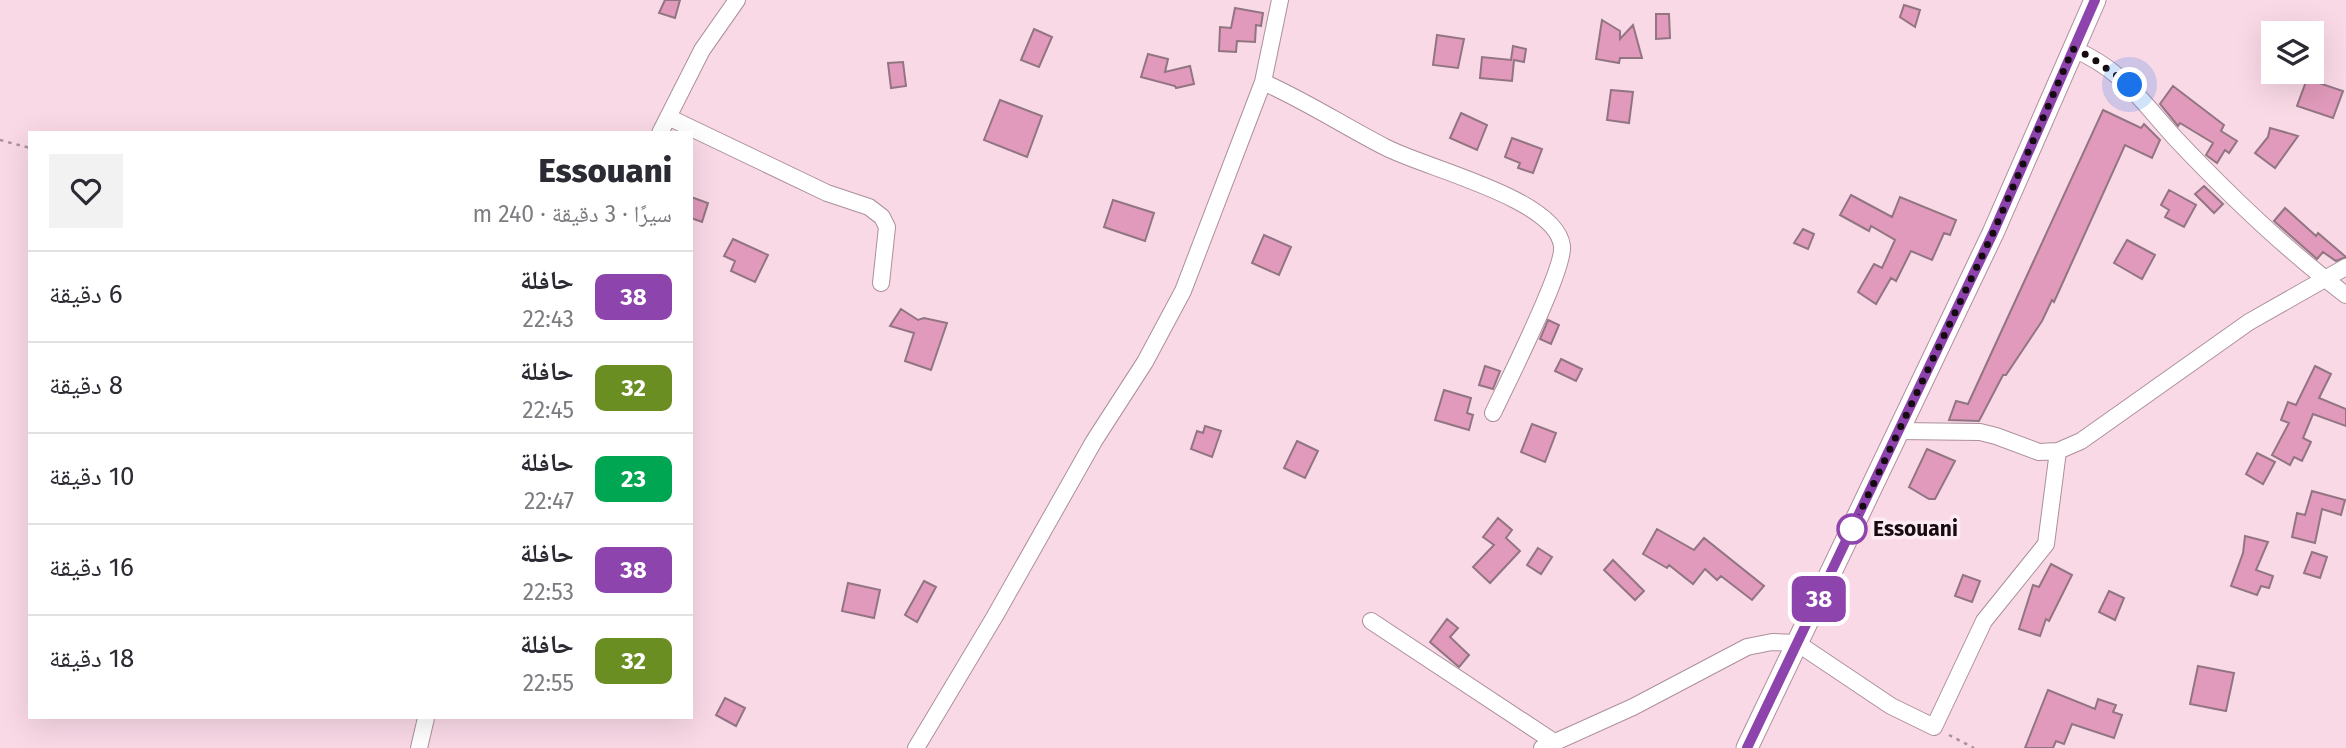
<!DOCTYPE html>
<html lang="ar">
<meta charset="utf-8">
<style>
body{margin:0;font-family:"Fira Sans","Noto Naskh Arabic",sans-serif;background:#f2f2f3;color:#2b2b33;direction:rtl;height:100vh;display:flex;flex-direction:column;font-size:26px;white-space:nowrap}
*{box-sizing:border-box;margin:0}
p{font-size:23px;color:#7c7c81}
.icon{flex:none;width:38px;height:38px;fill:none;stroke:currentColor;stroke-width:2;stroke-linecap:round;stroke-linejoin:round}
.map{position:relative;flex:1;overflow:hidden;direction:ltr}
.panel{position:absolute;left:28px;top:131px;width:665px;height:588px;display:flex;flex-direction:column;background:#fff;border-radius:0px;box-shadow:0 7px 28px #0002;direction:rtl}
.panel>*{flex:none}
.badge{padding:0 14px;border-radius:10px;font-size:24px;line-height:46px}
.fabs{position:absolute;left:2261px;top:21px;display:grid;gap:14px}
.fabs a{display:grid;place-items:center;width:63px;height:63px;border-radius:0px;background:#fff;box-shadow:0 7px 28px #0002;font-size:35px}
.you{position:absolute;width:35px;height:35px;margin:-18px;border:5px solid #fff;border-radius:50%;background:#1a73e8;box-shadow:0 0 0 10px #1a73e833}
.map>.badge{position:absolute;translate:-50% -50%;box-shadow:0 0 0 4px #fff}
.round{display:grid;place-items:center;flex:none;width:74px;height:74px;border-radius:0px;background:#f2f2f3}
.summary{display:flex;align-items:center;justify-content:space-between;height:119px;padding:0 21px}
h1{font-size:33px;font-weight:800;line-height:52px}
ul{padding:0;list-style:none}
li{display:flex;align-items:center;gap:21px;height:91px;padding:0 21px;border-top:2px solid #e1e1e2}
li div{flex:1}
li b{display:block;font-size:26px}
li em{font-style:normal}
li .badge{min-width:77px;font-weight:700;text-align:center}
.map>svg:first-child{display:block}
.building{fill:#e19abb;stroke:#927582;stroke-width:2}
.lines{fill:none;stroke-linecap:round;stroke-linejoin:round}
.street-casing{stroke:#ad8f9c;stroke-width:18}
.secondary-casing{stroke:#ad8f9c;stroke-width:23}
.path{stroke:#aa919c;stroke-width:2.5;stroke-dasharray:3.5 5;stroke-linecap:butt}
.street{stroke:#fff;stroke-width:16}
.secondary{stroke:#fff;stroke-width:21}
.line-casing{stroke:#fff;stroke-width:16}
.line{stroke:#8e44ad;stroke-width:10}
.walk{stroke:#150b10;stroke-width:7;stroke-dasharray:0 12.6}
.stop-dot{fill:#fff;stroke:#8e44ad;stroke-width:3.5}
.labels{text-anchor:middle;stroke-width:7;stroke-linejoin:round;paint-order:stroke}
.stop-label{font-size:21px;font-weight:bold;fill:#150b10;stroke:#feeaf3;text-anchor:start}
</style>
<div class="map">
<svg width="2346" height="748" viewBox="0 0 2346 748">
<rect width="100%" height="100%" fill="#fad9e7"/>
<!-- building -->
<path class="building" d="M665 0H680L675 18 659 13Z
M1904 5 1920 10 1915 27 1900 17Z
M1235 8 1263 13 1261 26 1256 25 1255 42 1237 41 1236 52 1219 51 1220 27 1231 28Z
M1656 14H1669L1670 38 1656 39Z
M1602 20 1620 31V39L1633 25 1642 58H1620L1619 63 1596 59Z
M1034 29 1052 37 1039 67 1021 60Z
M1437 35 1464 39 1458 68 1433 65Z
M1513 46 1526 49 1524 62 1514 60 1512 81 1480 78 1482 57 1511 60Z
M1148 54 1168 59 1165 72 1190 66 1194 84 1176 88 1175 86 1141 77Z
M903 62 906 86 891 88 888 63Z
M2307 79 2343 91 2333 118 2297 106Z
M2173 86 2224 125 2221 131 2237 141 2229 153 2225 150 2217 163 2206 155 2213 143 2180 123 2178 126 2160 104Z
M1611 90 1633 92 1629 123 1607 120Z
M1000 100 1042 116 1027 157 984 140Z
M2103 110 2141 128 2144 124 2160 140 2152 158 2125 145 2054 302 2052 300 2042 321 2006 375H2003L1979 421 1949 420 1956 401 1968 404Z
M1461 113 1487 125 1477 150 1450 138Z
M2270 128 2298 136 2275 168 2255 153 2268 137Z
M1512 138 1542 149 1533 173 1518 168 1520 163 1505 157Z
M2204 186 2223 204 2214 213 2195 194Z
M2169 190 2196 205 2184 227 2165 217 2169 210 2161 205Z
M1851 195 1892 217 1900 197 1956 220 1950 235 1944 233 1932 260 1911 251 1896 281 1891 278 1876 304 1858 292 1874 264 1882 268 1895 240 1871 226 1869 231 1840 215Z
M691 197 708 203 702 222 691 218Z
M1113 200 1154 213 1145 241 1104 227Z
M2285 208 2316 236 2318 233 2346 257 2336 261 2323 252 2317 259 2274 221Z
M1803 229 1814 234 1808 249 1794 243Z
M1264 235 1291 247 1279 275 1252 263Z
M733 239 768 255 755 282 731 271 735 261 724 256Z
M2127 240 2155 255 2142 279 2114 263Z
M901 309 918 320 924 318 947 323 931 370 905 361 914 333 890 326Z
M1548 320 1559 325 1551 344 1540 339Z
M1561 359 1582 369 1576 381 1555 371Z
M1485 366 1500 371 1493 389 1479 385Z
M2315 366 2331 374 2319 398 2346 409V426L2313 414 2303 438 2311 442 2302 461 2294 457 2290 465 2272 455 2289 423 2281 420 2288 402 2296 405Z
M1444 390 1471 398 1467 413 1473 415 1469 430 1435 420Z
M1532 424 1556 433 1545 462 1521 452Z
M1205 426 1221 431 1212 457 1191 449 1197 431 1203 433Z
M1297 441 1318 451 1305 478 1284 468Z
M1927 449 1955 461 1935 499H1929L1909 487Z
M2257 453 2275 462 2263 484 2246 474Z
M2312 491 2345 500 2341 515 2322 509 2315 543 2292 537 2297 513 2305 515Z
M1498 518 1512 530 1506 538 1520 551 1490 583 1473 567 1494 545 1483 537Z
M1657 529 1694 550 1704 538 1764 586 1752 600 1721 576 1717 580 1705 569 1693 584 1669 565 1667 568 1643 554Z
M2245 536 2268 542 2256 570 2273 576 2269 588 2261 586 2257 595 2231 586 2243 553Z
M1538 548 1552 557 1541 574 1527 565Z
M2312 552 2327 557 2320 578 2304 573Z
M1613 560 1644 591 1635 600 1604 570Z
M2051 564 2072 575 2049 621 2046 619 2040 636 2019 629 2033 585 2039 587Z
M1963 575 1980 581 1972 602 1955 596Z
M924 581 936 587 917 622 905 615Z
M848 583 880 590 874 618 842 611Z
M2109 591 2124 598 2115 620 2099 612Z
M1447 619 1458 628 1450 637 1469 655 1459 667 1430 642Z
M2198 666 2234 673 2226 711 2190 704Z
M2048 690 2095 709 2098 699 2116 705 2113 712 2122 715 2114 738 2072 724 2064 744 2056 741 2053 748H2025Z
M725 698 745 708 736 726 716 715Z"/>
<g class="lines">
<defs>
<path id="street" d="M2073 49C2122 69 2142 102 2176 139 2229 195 2285 249 2346 295
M1263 82C1306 101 1344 126 1385 147 1424 168 1556 198 1562 246 1565 269 1506 385 1493 413
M668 117 827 193 869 207 882 217 887 227 881 283
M660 133 702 50 737 0
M1899 431 1980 432 1996 436 2039 452 2058 451 2081 441 2249 322 2346 267
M1371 621 1554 742
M419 748 426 718
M916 748 995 616 1094 441 1145 362 1183 291 1263 82 1280 0
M1542 748 1633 707 1747 647 1772 642 1797 643 1891 706 1934 727 1984 621 2046 544 2058 451"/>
<path id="secondary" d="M1747 748 1993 233 2095 0"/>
</defs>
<!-- street casing -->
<use href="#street" class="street-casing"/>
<!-- secondary casing -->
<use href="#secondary" class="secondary-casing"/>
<!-- path -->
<path class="path" d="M0 140 30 148
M1949 735 1974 748"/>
<!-- street -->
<use href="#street" class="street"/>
<!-- secondary -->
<use href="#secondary" class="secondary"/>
</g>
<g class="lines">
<defs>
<path id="line" d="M1747 748 1993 233 2095 0"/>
</defs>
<!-- line casing -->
<use href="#line" class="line-casing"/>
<!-- line -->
<use href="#line" class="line"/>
<!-- walk -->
<path class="walk" d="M1852 529 1993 233 2073 49 2089 56 2130 85"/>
</g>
<!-- markers -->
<circle class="stop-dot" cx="1852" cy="529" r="14"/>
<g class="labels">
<!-- stop labels -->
<g class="stop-label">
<text x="1873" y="536">Essouani</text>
</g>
</g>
</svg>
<div class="fabs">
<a><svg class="icon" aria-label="layers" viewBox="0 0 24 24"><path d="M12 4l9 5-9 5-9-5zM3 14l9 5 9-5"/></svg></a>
</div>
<div class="you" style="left:2130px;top:85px"></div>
<b class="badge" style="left:1819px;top:599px;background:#8e44ad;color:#fff">38</b>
<section class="panel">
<div class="summary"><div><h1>Essouani</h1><p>سيرًا · 3 دقيقة · 240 m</p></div><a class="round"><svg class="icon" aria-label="heart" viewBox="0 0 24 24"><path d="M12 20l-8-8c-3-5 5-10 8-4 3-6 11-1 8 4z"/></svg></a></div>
<ul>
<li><span class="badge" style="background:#8e44ad;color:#fff">38</span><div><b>حافلة</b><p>22:43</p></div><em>6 دقيقة</em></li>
<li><span class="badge" style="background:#6b8e23;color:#fff">32</span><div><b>حافلة</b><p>22:45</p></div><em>8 دقيقة</em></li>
<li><span class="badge" style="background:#00a651;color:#fff">23</span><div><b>حافلة</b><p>22:47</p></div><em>10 دقيقة</em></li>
<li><span class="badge" style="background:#8e44ad;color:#fff">38</span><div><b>حافلة</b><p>22:53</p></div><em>16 دقيقة</em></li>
<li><span class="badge" style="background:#6b8e23;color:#fff">32</span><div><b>حافلة</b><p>22:55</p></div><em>18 دقيقة</em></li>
</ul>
</section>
</div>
